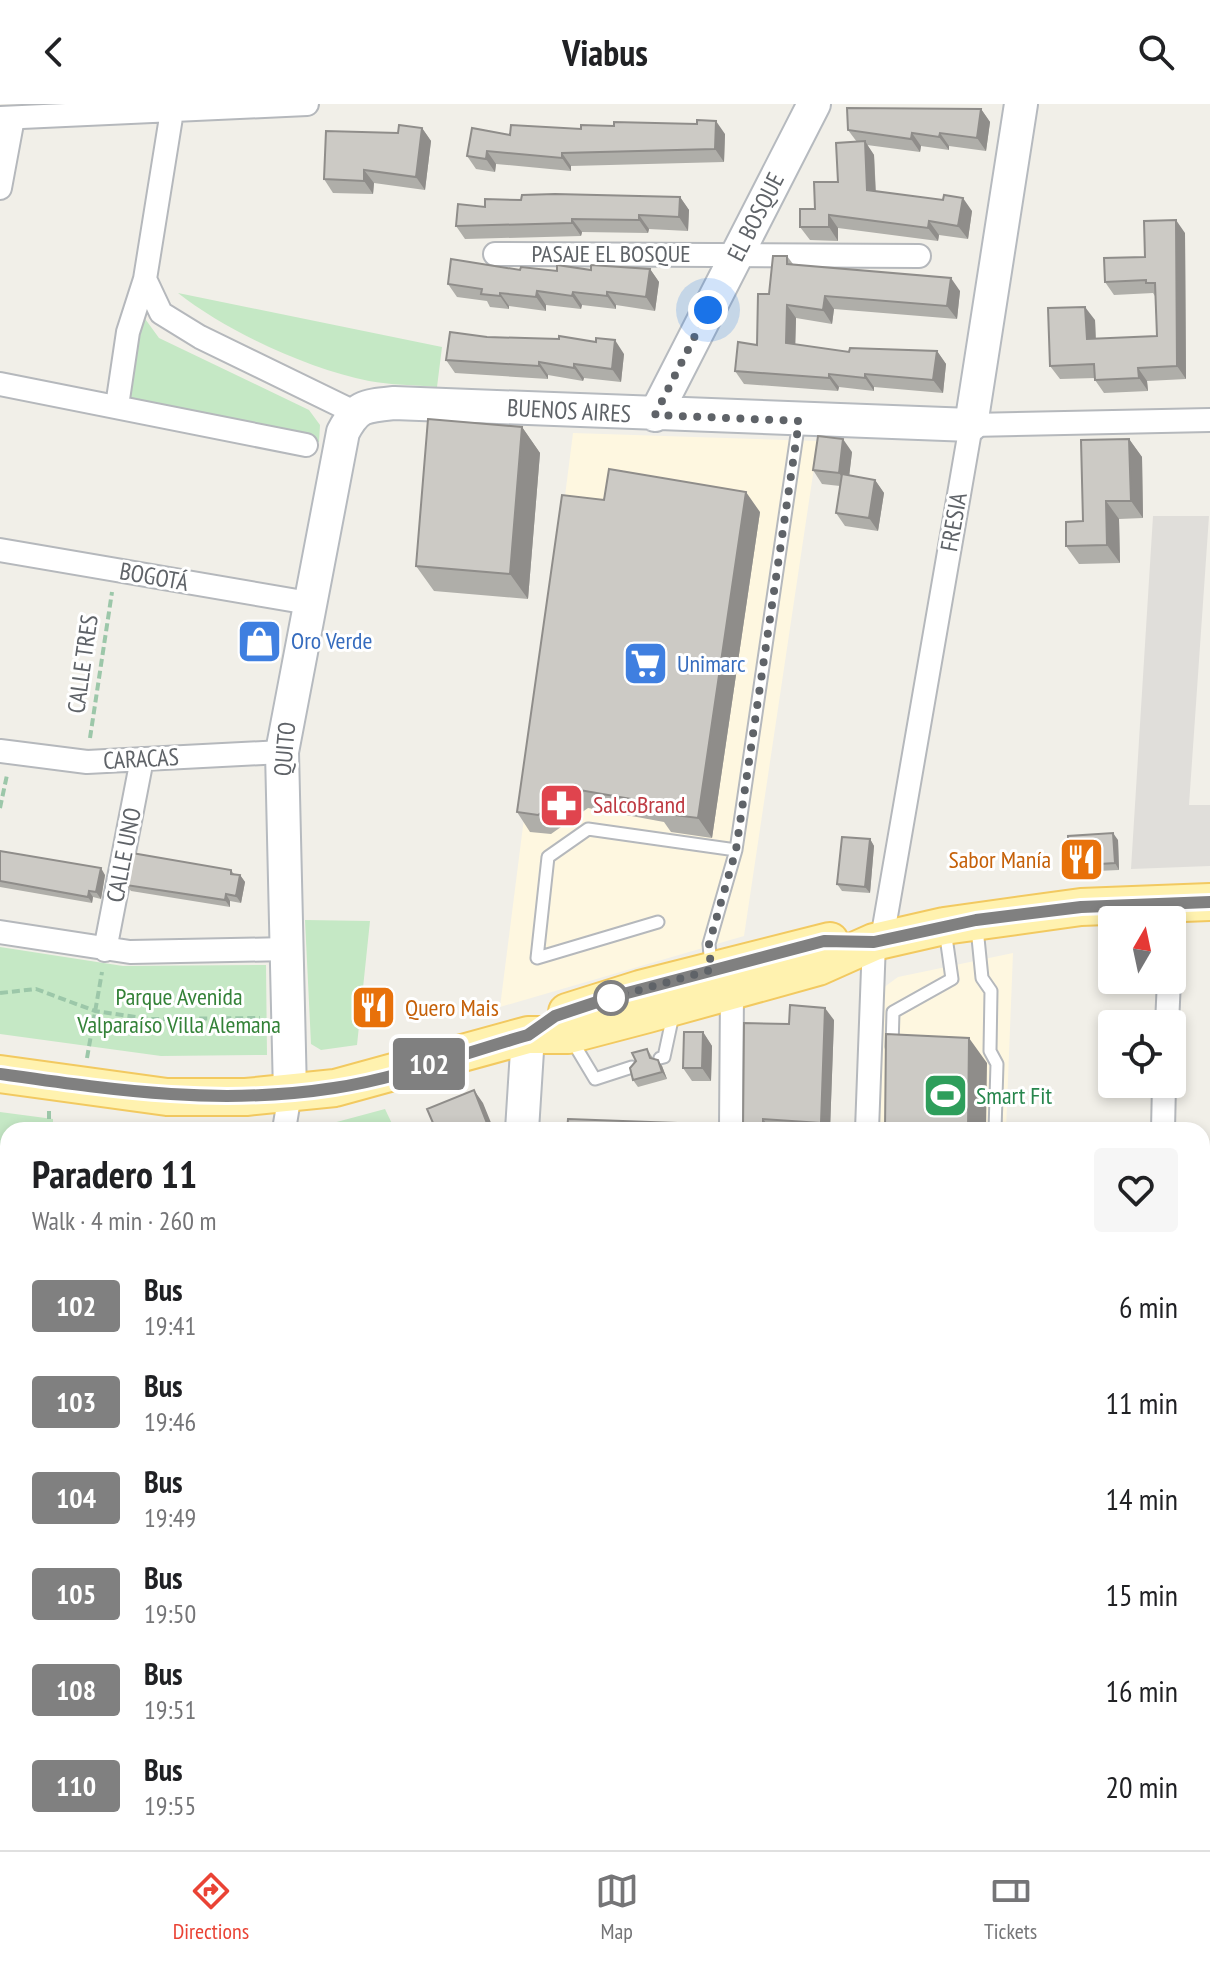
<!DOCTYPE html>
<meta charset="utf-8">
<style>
body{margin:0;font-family:"PT Sans Narrow",sans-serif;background:#f6f6f6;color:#202124;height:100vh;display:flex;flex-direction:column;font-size:30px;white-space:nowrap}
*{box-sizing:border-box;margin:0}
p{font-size:26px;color:#757577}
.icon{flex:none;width:44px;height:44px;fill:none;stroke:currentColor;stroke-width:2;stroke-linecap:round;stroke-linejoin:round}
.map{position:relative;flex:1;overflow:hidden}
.side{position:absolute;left:0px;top:1018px;width:1210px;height:728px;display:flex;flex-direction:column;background:#fff;border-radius:24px 24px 0 0;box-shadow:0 4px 12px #0003}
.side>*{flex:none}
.badge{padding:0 16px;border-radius:6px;font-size:28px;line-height:52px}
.needle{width:52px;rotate:9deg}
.tools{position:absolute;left:1098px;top:802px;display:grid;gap:16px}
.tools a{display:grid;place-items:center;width:88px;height:88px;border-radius:8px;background:#fff;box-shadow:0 4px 12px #0003;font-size:40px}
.you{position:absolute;width:40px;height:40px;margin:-20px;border:6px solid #fff;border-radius:50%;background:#1a73e8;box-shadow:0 0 0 12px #1a73e833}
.map>.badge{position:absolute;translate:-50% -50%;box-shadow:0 0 0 4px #fff}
.round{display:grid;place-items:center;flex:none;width:84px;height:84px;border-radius:8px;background:#f6f6f6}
.summary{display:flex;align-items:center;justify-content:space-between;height:136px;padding:0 32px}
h1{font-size:38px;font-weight:700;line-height:60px}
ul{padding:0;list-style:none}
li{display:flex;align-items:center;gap:24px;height:96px;padding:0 32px}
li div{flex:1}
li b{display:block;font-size:30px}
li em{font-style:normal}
li .badge{min-width:88px;font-weight:700;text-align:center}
header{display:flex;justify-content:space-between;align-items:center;height:104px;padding:0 32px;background:#fff;font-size:36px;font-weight:700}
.tab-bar{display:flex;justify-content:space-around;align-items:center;height:112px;border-top:2px solid #e0e0e0;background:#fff;font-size:22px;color:#757577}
.tab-bar a{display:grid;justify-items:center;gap:4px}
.tab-bar .on{color:#ea4335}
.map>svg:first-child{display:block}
.commercial{fill:#fef7e0}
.industrial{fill:#e0deda}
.education{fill:#e1ded6}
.green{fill:#c5e8c5}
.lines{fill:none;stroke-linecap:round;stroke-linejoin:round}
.stream{stroke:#aadaff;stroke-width:7}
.lane-casing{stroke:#b5b8bc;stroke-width:15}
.street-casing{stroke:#b5b8bc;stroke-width:26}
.secondary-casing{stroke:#b6babf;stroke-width:36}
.primary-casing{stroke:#f2c960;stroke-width:40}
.path{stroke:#9cc7a9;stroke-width:4;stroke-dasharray:8 4;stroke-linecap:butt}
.lane{stroke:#fff;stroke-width:11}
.street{stroke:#fff;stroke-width:22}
.secondary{stroke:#fff;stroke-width:32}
.primary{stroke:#fff2af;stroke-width:36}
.wall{fill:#afaea9}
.shaded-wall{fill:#8f8d8a}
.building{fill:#cccac5;stroke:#8f8d8a;stroke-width:2}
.line-casing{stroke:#fff;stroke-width:18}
.line{stroke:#808080;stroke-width:12}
.walk{stroke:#5f6368;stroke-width:8;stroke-dasharray:0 14.4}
.stop-dot{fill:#fff;stroke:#808080;stroke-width:4}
.labels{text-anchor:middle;stroke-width:6;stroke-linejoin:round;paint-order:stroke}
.street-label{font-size:24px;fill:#5f6368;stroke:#fff}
.shop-label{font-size:24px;fill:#366cbe;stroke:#fff;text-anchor:start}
.health-label{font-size:24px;fill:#be3a42;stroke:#fff;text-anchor:start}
.food-label{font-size:24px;fill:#c56008;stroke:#fff;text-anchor:end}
.park-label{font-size:24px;fill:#348238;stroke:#fff}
.leisure-label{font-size:24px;fill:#27864d;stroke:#fff;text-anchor:start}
</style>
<header><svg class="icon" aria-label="back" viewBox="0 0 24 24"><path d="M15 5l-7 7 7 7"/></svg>Viabus<svg class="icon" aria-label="search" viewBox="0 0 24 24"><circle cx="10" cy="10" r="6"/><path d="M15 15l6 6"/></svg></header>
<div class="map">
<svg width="1210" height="1746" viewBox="0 0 1210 1746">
<rect width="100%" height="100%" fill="#f1efe8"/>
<!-- commercial -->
<path class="commercial" d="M573 329 818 337 744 832 500 903Z
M1013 849 1006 1026H878L883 884 898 873Z"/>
<!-- industrial -->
<path class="industrial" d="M1153 412H1209L1189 701H1210V762L1131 765Z"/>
<!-- education -->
<path class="education" d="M505 1738H714L713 1746H504Z"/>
<!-- green -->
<path class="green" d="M178 189 442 243 437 283C414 281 390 281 369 277 308 265 226 227 178 189Z
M143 212 159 234 309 306 320 321 319 338 129 300 125 291 136 224Z
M305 816 370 817 357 941 321 946 311 940Z
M0 843 123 862 266 861 267 951 161 952 0 930Z
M385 1005 395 1026H317L318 1023Z
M0 1008 53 1015V1026H8V1158L0 1161Z
M0 1663 8 1666V1738H285L272 1746H38L0 1738Z
M1202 1696H1210V1746H1029V1738H1202Z"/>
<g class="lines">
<!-- stream -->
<path class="stream" d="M0 1675 8 1677
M140 1738 150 1746"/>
<defs>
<path id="lane" d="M658 818 537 854 548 753 588 725 736 746
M977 824 982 874 991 887 990 947 997 960 995 1026
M711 863 709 840 736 746 799 317
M571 935 595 975 632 963
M892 943 893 908 952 875 945 826
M660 954 664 953 673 911"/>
<path id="street" d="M172 7 145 175 161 209 200 233 354 308
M0 14 307 0
M0 84 13 14
M495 150 919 152
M0 280 306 341
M117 302 128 228 145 175
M0 446 309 499
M0 647 87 658 282 648
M0 828 130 848 288 845
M882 835 971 321 1210 316
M105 846 142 655
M1167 920 1169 876
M284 1026 290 989
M731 1026 732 887
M867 1026 874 838
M1163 1026 1164 980
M0 1187 8 1184
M880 1738V1746"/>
<path id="secondary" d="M655 311 814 0
M290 989 282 648 343 328C357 302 364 302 394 299L971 321 1021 0
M522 1026 528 931
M477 1746V1738"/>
<path id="primary" d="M567 908 640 885 830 837
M0 970 167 993H246L335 984 528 931H568L648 910 818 863 874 838 944 822 1081 803 1210 798"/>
</defs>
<!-- lane casing -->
<use href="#lane" class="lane-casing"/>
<!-- street casing -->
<use href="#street" class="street-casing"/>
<!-- secondary casing -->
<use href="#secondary" class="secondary-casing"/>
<!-- primary casing -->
<use href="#primary" class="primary-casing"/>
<!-- path -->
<path class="path" d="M90 634 112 488
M0 704 7 671
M0 889 36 885 95 907 150 915 260 914
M87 954 102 868
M49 1007V1026"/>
<!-- lane -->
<use href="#lane" class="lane"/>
<!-- street -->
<use href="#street" class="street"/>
<!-- secondary -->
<use href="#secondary" class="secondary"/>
<!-- primary -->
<use href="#primary" class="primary"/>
</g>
<!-- wall -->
<path class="wall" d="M981 5 990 18 986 47 949 42V46L921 42 920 48 867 41 874 51 876 88 972 107 968 135 939 131 938 137 838 124V137L810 136 800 123 838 78 857 38 848 26Z
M422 24 431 37 425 86 374 79 373 90 333 89 324 75 398 29Z
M581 25 725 30 724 58 571 62V67L496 60 495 68 476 65 467 52 510 31Z
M680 93 689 106 688 127 649 125 648 129 582 128 581 132 465 135 456 122 485 103 521 96Z
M1185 129 1186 275 1147 277 1148 287 1104 289 1095 276V274L1060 275 1050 262 1095 216 1096 235 1157 232 1155 192 1153 189 1114 191 1105 178Z
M787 152 793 160 960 187 957 215 834 205 832 220 796 214 795 241 849 248 937 247 946 260 943 289 874 283V287L839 283 838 287 744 280 735 267 757 241 769 190Z
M650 165 659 178 655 207 616 201V205L582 201 581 205 546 201V207L509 202V205L490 203 487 197 457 193 448 180 520 166 557 167Z
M624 250 621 278 584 274 583 277 548 271V275L455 269 446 256Z
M522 323 540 349 528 495 434 487 416 462Z
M1129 335 1142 353 1143 414 1119 415 1120 459 1079 460 1066 442 1083 417Z
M852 348 849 372 875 376 884 389 878 427 845 422 836 409 840 382 822 380 813 366Z
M604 396 760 408 712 734 671 728 664 718 588 704 551 730 530 728 517 708Z
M870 735 874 742 870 789 842 787 837 780Z
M1118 736 1119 766 1074 768 1069 762Z
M0 747 105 771 101 795 93 793 92 799 0 783Z
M231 766 234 770 240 771 245 778 241 799 230 797V803L131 787 126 781Z
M834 916 830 1026H743L789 920Z
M703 928 712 942 711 977H692L683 964Z
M647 945 653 954 662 962 667 975 638 983 633 976Z"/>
<!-- shaded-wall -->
<path class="shaded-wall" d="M981 5 990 18 986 47 977 34Z
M716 17 725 30 724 58 715 45Z
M422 24 431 37 425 86 416 73Z
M912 29 921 42 920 48 911 35Z
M940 29 949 42V46L939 33Z
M865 37 874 51 876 100 867 86Z
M487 47 496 60 495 68 486 55Z
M562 49 571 62V67L562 54Z
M364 66 374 79 373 90 364 77Z
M680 93 689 106 688 127 679 113Z
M963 94 972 107 968 135 958 122Z
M639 111 649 125 648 129 639 116Z
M829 111 838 124V137L829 123Z
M572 115 582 128 581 132 572 119Z
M1176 116 1185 129 1186 275 1177 262Z
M929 117 939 131 938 137 928 124Z
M650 165 659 178 655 207 646 193Z
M951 174 960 187 957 215 947 202Z
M537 187 546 201V207L536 193Z
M573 188 582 201 581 205 572 192Z
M607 188 616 201V205L607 192Z
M500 189 509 202V205L500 192Z
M825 192 834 205 832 220 823 206Z
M787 201 796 214 795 252 786 239Z
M1085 203 1095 216 1096 248 1087 235Z
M615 236 624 250 621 278 612 265Z
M937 247 946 260 943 289 933 276Z
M539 258 548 271V275L539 262Z
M574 260 584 274 583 277 574 264Z
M1138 264 1147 277 1148 287 1139 274Z
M829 270 839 283 838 287 829 274Z
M865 270 874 283V287L865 274Z
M522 323 540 349 528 495 510 470Z
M843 335 852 348 848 382 839 369Z
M1129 335 1142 353 1143 414 1131 397Z
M875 376 884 389 878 427 869 414Z
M746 388 760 408 712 734 698 714Z
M1106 397 1119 415 1120 459 1107 441Z
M1113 729 1118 736 1119 766 1115 759Z
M870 735 874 742 870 789 865 783Z
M101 764 105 771 101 795 96 788Z
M240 771 245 778 241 799 236 792Z
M89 787 93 793 92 799 88 793Z
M226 790 230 797V803L225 796Z
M825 904 834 916 830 1026H826L821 1019Z
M703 928 712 942 711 977 702 964Z
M969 934 987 959 986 1026H968Z
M658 956 662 962 667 975 662 968Z
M474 986 483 999 494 1026H488Z
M763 1015 771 1026H763Z
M670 1738H684V1746H669Z"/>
<!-- building -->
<path class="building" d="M847 4 981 5 977 34 940 29 939 33 912 29 911 35 848 26Z
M697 16 716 17 715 45 562 49V54L487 47 486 55 467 52 472 24 510 31 511 21 581 25V21L614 22V18L697 20Z
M399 21 422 24 416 73 364 66V77L324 75 326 27 398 29Z
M865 37 867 86 943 96 944 91 963 94 958 122 929 117 928 124 829 111V123H800V105H815L814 78H838L836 39Z
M555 90 680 93 679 113 639 111V116L572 115V119L456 122 458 100 485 103V95L521 96 522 91Z
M1176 116 1177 262 1138 264 1139 274 1095 276 1094 260 1050 262 1048 204 1085 203 1087 235 1157 232 1155 179H1146V176L1105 178 1104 154 1145 153 1144 117Z
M773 152H787V160L951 174 947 202 825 192 823 206 787 201 786 239 849 248 850 244 937 247 933 276 865 270V274L829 270V274L735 267 738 238 757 241 758 190H769Z
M451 155 520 166 521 163 557 167V161L591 166V161L650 165 646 193 607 188V192L573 188 572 192 537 187 536 193 500 189V192L481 190 482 185 448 180Z
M450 228 487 233 559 235V232L596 238V234L615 236 612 265 574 260V264L539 258V262L446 256Z
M428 315 522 323 510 470 416 462Z
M818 332 843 335 839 369 813 366Z
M1129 335 1131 397H1106L1107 441 1066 442V418L1083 417 1081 336Z
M609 365 746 388 698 714 657 709 660 700 574 685 538 711 517 708 562 391 604 396Z
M842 370 875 376 869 414 836 409Z
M1113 729 1115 759 1069 762 1068 732Z
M842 733 870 735 865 783 837 780Z
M0 747 101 764 96 788 89 787 88 793 0 777Z
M132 749 231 766V770L240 771 236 792 226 790 225 796 126 781Z
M790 901 825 904 821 1019 763 1015V1026H743L744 919 789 920Z
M684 928H703L702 964H683Z
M886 930 969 934 968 1026H885Z
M647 945 650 954 658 956 662 968 633 976 630 964 636 957 632 949Z
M474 986 488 1022V1026H436L427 1005Z
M568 1015 677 1019 680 1026H567Z
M73 1022 109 1025V1026H72Z
M514 1738H670L669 1746H514Z"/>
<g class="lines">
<defs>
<path id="line" d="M0 970C113 986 219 1002 334 984 400 974 464 949 528 931L555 912 612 893 824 837 874 838 976 816 1081 803 1210 798"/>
</defs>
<!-- line casing -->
<use href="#line" class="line-casing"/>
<!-- line -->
<use href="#line" class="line"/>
<!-- walk -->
<path class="walk" d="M611 894 711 866 709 840 736 746 799 317 655 311 708 206"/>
</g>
<!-- icons -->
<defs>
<symbol id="shop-square" viewBox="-11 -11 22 22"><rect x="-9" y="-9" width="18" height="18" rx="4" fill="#3f7fe0" stroke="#fff"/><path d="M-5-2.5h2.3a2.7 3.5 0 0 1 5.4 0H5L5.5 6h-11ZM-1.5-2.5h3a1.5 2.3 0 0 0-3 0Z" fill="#fff"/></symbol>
<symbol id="supermarket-square" viewBox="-11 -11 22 22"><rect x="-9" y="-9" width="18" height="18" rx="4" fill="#3f7fe0" stroke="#fff"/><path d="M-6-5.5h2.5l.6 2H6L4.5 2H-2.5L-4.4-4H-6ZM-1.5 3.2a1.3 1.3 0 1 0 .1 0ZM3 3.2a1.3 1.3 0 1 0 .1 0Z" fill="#fff"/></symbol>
<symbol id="pharmacy-square" viewBox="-11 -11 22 22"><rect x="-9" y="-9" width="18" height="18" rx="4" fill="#e0444e" stroke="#fff"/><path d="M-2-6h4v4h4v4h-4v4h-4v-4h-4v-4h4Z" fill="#fff"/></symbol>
<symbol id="restaurant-square" viewBox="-11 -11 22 22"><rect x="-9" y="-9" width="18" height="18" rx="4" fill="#e8710a" stroke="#fff"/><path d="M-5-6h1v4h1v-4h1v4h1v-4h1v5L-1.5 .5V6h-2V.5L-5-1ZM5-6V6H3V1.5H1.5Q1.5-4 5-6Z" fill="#fff"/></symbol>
<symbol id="stadium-square" viewBox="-11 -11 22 22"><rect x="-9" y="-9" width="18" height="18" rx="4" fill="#2e9e5b" stroke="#fff"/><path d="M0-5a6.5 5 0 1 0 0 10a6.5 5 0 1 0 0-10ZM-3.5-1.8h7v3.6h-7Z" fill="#fff"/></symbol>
</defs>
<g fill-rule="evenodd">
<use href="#shop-square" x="234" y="512" width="51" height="51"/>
<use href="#supermarket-square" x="620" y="534" width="51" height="51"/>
<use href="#pharmacy-square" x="536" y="676" width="51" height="51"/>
<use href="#restaurant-square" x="1056" y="730" width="51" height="51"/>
<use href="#restaurant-square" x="348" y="878" width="51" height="51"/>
<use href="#stadium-square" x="920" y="966" width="51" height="51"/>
</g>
<!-- markers -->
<circle class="stop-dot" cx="611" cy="894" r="16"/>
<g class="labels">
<!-- street labels -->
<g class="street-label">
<text transform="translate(756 113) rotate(-63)" y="8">EL BOSQUE</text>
<text x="611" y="158">PASAJE EL BOSQUE</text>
<text transform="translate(569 307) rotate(3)" y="8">BUENOS AIRES</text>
<text transform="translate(954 418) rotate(-80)" y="8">FRESIA</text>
<text transform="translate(154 473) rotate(10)" y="8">BOGOTÁ</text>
<text transform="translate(83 560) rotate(-82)" y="8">CALLE TRES</text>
<text transform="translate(285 645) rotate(-85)" y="8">QUITO</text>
<text transform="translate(141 655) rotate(-3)" y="8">CARACAS</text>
<text transform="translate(124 751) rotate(-79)" y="8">CALLE UNO</text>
</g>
<!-- shop labels -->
<g class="shop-label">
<text x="291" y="545">Oro Verde</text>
<text x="677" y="568">Unimarc</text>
</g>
<!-- health labels -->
<g class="health-label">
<text x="593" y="709">SalcoBrand</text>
</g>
<!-- food labels -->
<g class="food-label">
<text x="1051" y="764">Sabor Manía</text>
<text x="405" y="912" text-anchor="start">Quero Mais</text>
</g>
<!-- park labels -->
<g class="park-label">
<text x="179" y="901">Parque Avenida<tspan x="179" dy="28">Valparaíso Villa Alemana</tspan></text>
</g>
<!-- leisure labels -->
<g class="leisure-label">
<text x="976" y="1000">Smart Fit</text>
</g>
</g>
</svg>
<div class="tools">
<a><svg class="needle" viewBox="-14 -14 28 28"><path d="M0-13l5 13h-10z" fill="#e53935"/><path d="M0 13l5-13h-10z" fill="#757577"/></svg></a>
<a><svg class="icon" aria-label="locate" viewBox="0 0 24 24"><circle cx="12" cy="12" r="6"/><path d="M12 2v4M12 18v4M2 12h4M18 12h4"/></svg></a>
</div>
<div class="you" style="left:708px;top:206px"></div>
<b class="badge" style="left:429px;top:960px;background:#808080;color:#fff">102</b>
<section class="side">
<div class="summary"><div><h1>Paradero 11</h1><p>Walk · 4 min · 260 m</p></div><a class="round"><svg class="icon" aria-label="heart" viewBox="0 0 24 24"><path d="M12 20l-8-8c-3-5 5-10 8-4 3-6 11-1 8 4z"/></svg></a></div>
<ul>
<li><span class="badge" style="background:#808080;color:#fff">102</span><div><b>Bus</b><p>19:41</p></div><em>6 min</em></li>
<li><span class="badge" style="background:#808080;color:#fff">103</span><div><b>Bus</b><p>19:46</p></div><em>11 min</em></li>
<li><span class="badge" style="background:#808080;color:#fff">104</span><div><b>Bus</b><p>19:49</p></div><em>14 min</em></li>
<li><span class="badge" style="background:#808080;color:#fff">105</span><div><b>Bus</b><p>19:50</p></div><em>15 min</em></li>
<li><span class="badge" style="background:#808080;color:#fff">108</span><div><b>Bus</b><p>19:51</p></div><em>16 min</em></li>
<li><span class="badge" style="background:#808080;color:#fff">110</span><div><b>Bus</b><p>19:55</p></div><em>20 min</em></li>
</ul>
</section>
</div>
<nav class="tab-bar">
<a class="on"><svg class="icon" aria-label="directions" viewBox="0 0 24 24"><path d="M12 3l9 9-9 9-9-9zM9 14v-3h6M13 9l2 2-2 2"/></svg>Directions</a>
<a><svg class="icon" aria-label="map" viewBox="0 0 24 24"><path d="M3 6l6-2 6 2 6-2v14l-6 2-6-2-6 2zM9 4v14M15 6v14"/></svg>Map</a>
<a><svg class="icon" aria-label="tickets" viewBox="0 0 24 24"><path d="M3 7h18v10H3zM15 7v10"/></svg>Tickets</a>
</nav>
